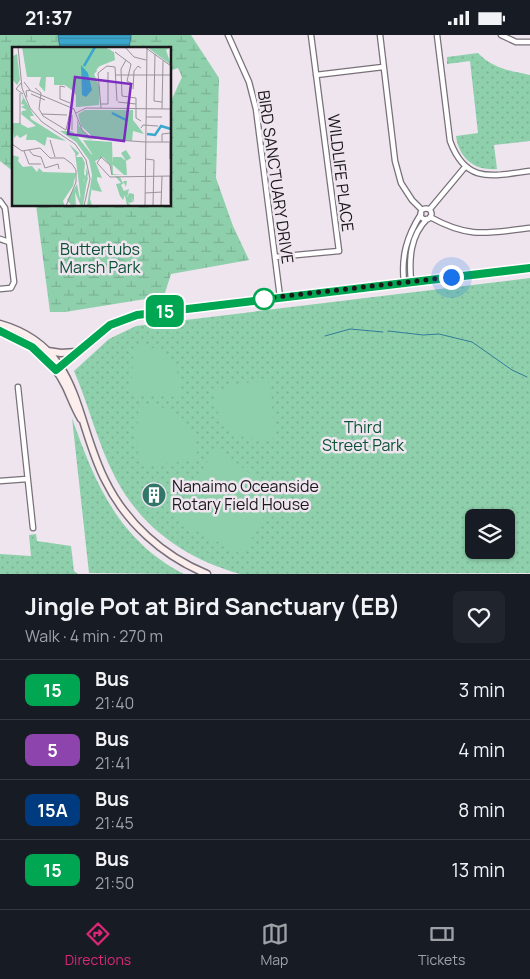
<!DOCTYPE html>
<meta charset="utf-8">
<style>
body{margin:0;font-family:Manrope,sans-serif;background:#20242c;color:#f1f3f6;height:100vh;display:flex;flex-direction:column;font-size:19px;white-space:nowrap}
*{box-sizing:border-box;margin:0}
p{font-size:16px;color:#9ea1a6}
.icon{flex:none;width:28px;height:28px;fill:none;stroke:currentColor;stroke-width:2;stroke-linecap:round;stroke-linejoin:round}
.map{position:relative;height:539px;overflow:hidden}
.panel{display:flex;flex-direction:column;background:#171b24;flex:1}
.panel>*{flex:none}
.badge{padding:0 10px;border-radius:8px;font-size:18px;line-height:32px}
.controls{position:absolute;left:465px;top:474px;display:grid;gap:10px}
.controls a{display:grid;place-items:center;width:50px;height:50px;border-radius:8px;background:#171b24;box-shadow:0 1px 4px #0004;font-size:25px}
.you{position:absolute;width:25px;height:25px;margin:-12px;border:4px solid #fff;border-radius:50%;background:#1a73e8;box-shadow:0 0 0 8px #1a73e833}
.map>.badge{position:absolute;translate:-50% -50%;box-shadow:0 0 0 2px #fff}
.round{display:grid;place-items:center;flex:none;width:52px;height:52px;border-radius:8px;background:#20242c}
.overview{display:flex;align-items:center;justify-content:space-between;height:85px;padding:0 25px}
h1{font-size:24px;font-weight:700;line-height:38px}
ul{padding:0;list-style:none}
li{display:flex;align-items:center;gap:15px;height:60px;padding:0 25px;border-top:1px solid #363941}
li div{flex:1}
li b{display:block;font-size:19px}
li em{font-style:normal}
li .badge{min-width:55px;font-weight:700;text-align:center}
.status{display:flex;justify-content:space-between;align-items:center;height:35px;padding:0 25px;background:#171b24;direction:ltr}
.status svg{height:14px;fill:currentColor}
.tab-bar{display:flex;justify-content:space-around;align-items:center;height:70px;border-top:1px solid #363941;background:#171b24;font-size:14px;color:#9ea1a6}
.tab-bar a{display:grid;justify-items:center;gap:2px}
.tab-bar .active{color:#db2777}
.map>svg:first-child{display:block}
.green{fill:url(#green-dots);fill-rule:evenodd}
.wetland{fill:url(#wetland-marsh)}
.pitch{fill:#8fd0ac}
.water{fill:url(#water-rules);stroke:#327c98}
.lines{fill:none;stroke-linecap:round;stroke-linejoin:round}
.stream{stroke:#327c98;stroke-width:1}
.minor-casing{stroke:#797179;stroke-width:7}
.tertiary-casing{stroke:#797179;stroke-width:8}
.secondary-casing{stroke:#797179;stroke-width:9}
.minor{stroke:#fff;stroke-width:4.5}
.tertiary{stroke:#fff;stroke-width:5}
.secondary{stroke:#fbeeec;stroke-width:6}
.line-casing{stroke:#fff;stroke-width:11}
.line{stroke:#00a651;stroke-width:8}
.walk{stroke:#1b181b;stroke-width:5;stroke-dasharray:0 9}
.stop-dot{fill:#fff;stroke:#00a651;stroke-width:2.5}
.labels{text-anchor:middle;stroke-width:5;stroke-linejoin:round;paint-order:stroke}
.street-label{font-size:16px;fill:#1b181b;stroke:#eee5ef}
.park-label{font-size:16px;fill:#0a5233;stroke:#eee5ef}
.poi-label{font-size:16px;fill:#1b181b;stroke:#eee5ef;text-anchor:start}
.inset-river{fill:none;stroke:#3ca7cd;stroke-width:2.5}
.inset-road{fill:none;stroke:#9a939a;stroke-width:1}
.view{fill:#7b2cbf;fill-opacity:0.15;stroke:#7b2cbf;stroke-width:2.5}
.inset-edge{fill:none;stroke:#1b181b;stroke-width:2.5}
</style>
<div class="status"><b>21:37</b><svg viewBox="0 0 49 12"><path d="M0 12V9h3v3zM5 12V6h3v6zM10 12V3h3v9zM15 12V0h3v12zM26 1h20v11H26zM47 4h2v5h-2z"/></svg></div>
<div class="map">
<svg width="530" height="539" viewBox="0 0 530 539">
<defs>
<pattern id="green-dots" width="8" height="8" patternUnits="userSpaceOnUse" patternTransform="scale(1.25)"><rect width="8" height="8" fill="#8fd0ac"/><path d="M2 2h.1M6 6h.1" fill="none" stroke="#7bb293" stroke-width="1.8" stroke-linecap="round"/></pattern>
<pattern id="wetland-marsh" width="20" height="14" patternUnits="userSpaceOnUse" patternTransform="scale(1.25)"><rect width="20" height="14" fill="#8fd0ac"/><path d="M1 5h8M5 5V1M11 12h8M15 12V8" fill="none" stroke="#7bb293"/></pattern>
<pattern id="water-rules" width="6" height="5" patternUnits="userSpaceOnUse" patternTransform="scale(1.25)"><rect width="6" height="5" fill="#3ca7cd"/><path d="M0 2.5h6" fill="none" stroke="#3287a6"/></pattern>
</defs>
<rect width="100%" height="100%" fill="#eee5ef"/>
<!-- green -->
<path class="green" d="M478 18C492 33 510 36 530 40V106L494 110 497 134C474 136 459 123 456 101L478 98 470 26 447 29V22Z
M530 243V538L240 539C186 524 142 493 116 444 98 410 89 371 74 336L109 304 136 291ZM474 482H506V515H474Z
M72 383C95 448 118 505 184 539L89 538Z
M36 499 37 506 71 511 74 536 78 539H0V519L31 521 29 500Z"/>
<!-- wetland -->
<path class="wetland" d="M0 0H191L219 43 216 143 233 191 249 225 171 239 164 261 65 277H50L36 170H170V68L182 42 178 33 170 36V14H14V137L0 126Z"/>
<!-- pitch -->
<path class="pitch" d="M134 309C166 312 183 331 180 362L134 359 131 355Z
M267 346 270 349 275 403C237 407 218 396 213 357L242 348Z
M151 370C185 376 194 391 198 425L143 431 139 427 136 402 139 372Z
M216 414C268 449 284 462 241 519L179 487 173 479Z"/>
<!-- water -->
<path class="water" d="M58 0H131L129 14H60Z"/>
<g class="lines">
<!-- stream -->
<path class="stream" d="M388 296 423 300 439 299 472 307 512 335 527 342
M325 301 350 294 383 297"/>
<defs>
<path id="minor" d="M228 0 249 47 256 74 280 262
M380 0 395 126 401 148 412 165 422 175
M437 0 450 106C466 149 491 141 530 136
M501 0 516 7H530
M316 40 383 32
M0 166 5 173 14 247 11 253 0 254
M420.5 179a5.5 5.5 0 1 1 11 0a5.5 5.5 0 1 1-11 0Z
M430 174 465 132
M430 182C470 204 487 198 530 193
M0 204 9 207
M275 222 339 216 311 0
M411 246C409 224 410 201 427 184
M404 247C401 221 407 201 421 179
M18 352 33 493
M0 446 27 444"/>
<path id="tertiary" d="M58 333 110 291 137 280 530 233"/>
<path id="secondary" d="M0 289C81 312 74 384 105 445 126 488 163 521 207 539
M0 296C29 304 53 325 66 352 71 363 75 374 81 384
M48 316 61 318 77 317"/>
</defs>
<!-- minor casing -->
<use href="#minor" class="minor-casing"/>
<!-- tertiary casing -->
<use href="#tertiary" class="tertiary-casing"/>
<!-- secondary casing -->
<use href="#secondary" class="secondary-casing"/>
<!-- minor -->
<use href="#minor" class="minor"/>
<!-- tertiary -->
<use href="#tertiary" class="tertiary"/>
<!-- secondary -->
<use href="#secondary" class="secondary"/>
</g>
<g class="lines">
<defs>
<path id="line" d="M0 296 32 312 56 335 110 290 137 280 530 233"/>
</defs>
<!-- line casing -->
<use href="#line" class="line-casing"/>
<!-- line -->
<use href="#line" class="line"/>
<!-- walk -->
<path class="walk" d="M264 264H260L451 242"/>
</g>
<!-- icons -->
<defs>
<symbol id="building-disc" viewBox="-11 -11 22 22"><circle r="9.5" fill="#327669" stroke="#eee5ef"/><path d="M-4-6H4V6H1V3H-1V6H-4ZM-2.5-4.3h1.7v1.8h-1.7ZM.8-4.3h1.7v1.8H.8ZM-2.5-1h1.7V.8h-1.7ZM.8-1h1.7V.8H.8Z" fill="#fff"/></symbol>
</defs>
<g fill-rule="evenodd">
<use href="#building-disc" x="140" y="446" width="28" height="28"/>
</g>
<!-- markers -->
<circle class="stop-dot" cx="264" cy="264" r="10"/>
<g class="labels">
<!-- street labels -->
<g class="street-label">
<text transform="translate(341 138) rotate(83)" y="6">WILDLIFE PLACE</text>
<text transform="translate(276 142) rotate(82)" y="6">BIRD SANCTUARY DRIVE</text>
</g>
<!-- park labels -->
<g class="park-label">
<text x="100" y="220">Buttertubs<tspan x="100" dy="18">Marsh Park</tspan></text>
<text x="363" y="398">Third<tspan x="363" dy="18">Street Park</tspan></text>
</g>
<!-- poi labels -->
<g class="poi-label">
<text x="172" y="457">Nanaimo Oceanside<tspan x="172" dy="18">Rotary Field House</tspan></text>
</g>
</g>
<!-- overview -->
<g transform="translate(12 12)">
<rect width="159" height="159" fill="#eee5ef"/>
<path d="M10 0H89L102 5 103 13 83 21 85 24 82 27 88 41 87 58 64 60V48L55 38H42V30H34L33 45 27 38 29 30H15ZM73 63H121V73L132 87 121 84 120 94 82 91 69 79 66 67ZM65 72 67 79 80 93 65 89 80 108 82 128 78 152 80 159H75L80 128 77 113 64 95 48 84H60L65 89ZM74 121 76 126 71 159H69L63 145 64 159 59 158 55 153 65 137 68 152 72 131 74 138ZM103 129 108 130 111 136 112 134H115L114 140 112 136 109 138 112 144 117 142 115 151 117 146 122 147V155L119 150 121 155 116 156 119 158 115 159 113 148 111 153 108 149 104 137 109 136Z" fill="#8fd0ac"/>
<path d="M135 0H159L154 3 159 18ZM5 7 8 33 5 38 0 32 1 9ZM8 44 22 69H18L19 72 54 94 35 90 33 99 23 93H14L15 87 8 91 5 88 2 91 0 76H7L16 81 24 79 9 67 10 64 15 63 9 60 13 58 9 57 11 51ZM71 93 100 95 101 127H111L100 128 98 118 91 110 83 114 90 131 85 130V133L90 145 80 143V107ZM57 97 67 106 64 110H70L73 116 72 127 76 131 74 138 72 131 69 153 63 106ZM0 108 7 110 6 114 11 120 20 119 25 125 27 121 31 125 64 126 61 139 51 154 53 159H0Z" fill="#8fd0ac"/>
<path d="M25 0H48L46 7 50 0H92L99 3 102 13 89 17 81 27 86 57 64 60V46L33 24 28 16 32 11 44 9 36 5 21 6Z" fill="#8fd0ac"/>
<path d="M114 103 119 111 114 114 115 128H112L100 117 101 110H109L114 114 109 106Z" fill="#8fd0ac"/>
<path d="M69 18 76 26 80 43 74 50 70 48Z" fill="#3ca7cd"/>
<path class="inset-river" d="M72 19 83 0M100 66 114 73M135 87 143 88 149 79 159 82"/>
<path class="inset-road" d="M6 0 10 41 18 61 30 75 63 97 74 113 78 132 72 159M113 0 122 10 134 13M134 1 159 19M103 5 119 17 115 34 121 37M143 7 142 54 150 55M114 13 109 22 110 49 124 51V71L129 74M103 28H159M12 35 18 43 14 44 15 50M9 36 4 42 11 47M53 40 48 39V52L58 56M23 41 29 46 27 62 31 69 54 83M121 42 122 24 126 19 129 21M17 43 62 62 70 83 79 91 133 95M19 47 33 53M106 55 124 57M89 57H96V25M89 61 86 26 95 19 103 20 105 54M150 62 151 14M64 66 74 61 159 62M30 67 55 68M134 70H150M8 77V46M129 81 131 78 146 79M54 83 61 52M60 83V68M38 93 43 110M133 95H159M150 95V87L159 86M0 97 10 104 28 101 38 111H52L60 117 64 123V135L54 159M17 103 21 108 29 110 33 121 46 117 47 122M12 104 17 117H29M134 112 142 113 141 159M158 112V96M98 130 159 129M98 130 85 116 89 110 98 118 100 128M133 146 150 145M158 156V129M133 159 135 1M149 159 150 129"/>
<path class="view" d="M63 30 119 37 112 94 56 87Z"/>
<rect width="159" height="159" class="inset-edge"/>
</g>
</svg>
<div class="controls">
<a><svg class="icon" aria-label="layers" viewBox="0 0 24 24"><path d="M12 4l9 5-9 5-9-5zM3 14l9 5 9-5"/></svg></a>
</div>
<div class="you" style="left:451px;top:242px"></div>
<b class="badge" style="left:165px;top:276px;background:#00a651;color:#fff">15</b>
</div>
<section class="panel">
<div class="overview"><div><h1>Jingle Pot at Bird Sanctuary (EB)</h1><p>Walk · 4 min · 270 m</p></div><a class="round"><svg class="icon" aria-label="heart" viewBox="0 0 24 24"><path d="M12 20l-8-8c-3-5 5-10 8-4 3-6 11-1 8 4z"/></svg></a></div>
<ul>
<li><span class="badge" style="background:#00a651;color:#fff">15</span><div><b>Bus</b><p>21:40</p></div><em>3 min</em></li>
<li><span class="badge" style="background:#8e44ad;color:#fff">5</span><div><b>Bus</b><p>21:41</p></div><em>4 min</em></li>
<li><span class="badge" style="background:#003b80;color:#fff">15A</span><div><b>Bus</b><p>21:45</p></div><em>8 min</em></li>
<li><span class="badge" style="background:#00a651;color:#fff">15</span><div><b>Bus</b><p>21:50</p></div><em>13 min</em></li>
</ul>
</section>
<nav class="tab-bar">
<a class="active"><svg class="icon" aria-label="directions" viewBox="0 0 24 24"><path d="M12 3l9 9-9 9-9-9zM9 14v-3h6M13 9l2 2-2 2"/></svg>Directions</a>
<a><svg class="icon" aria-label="map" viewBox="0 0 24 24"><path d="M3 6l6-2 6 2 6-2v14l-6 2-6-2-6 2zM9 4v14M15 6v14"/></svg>Map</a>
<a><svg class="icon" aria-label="tickets" viewBox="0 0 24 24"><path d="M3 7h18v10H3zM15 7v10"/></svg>Tickets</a>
</nav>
